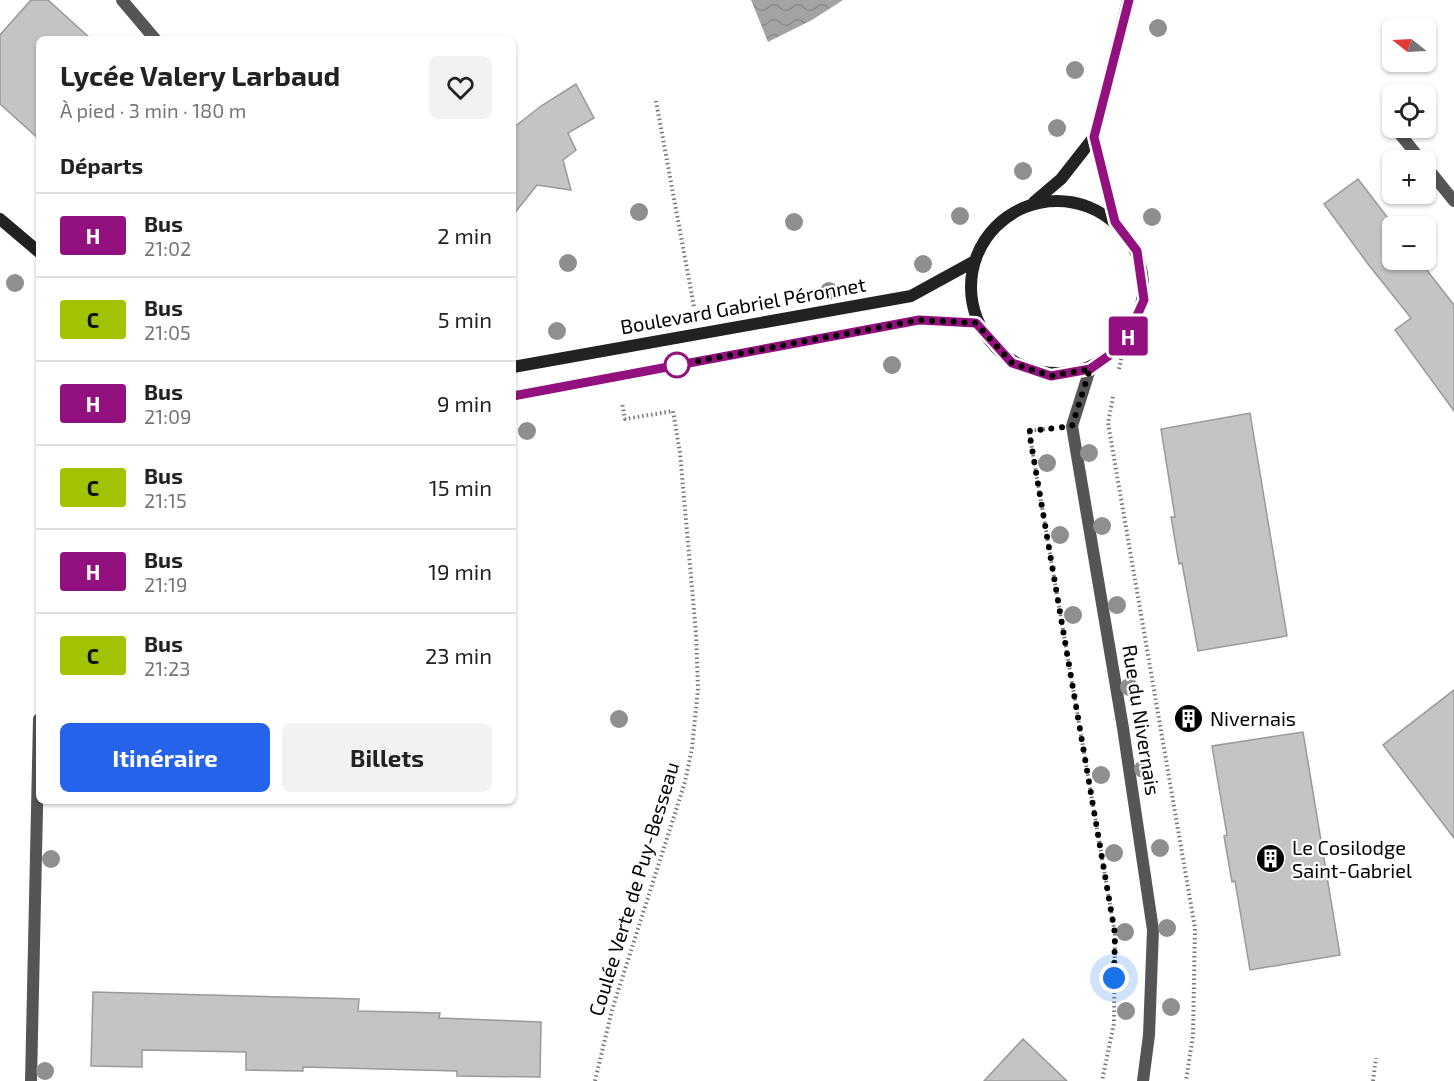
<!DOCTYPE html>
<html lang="fr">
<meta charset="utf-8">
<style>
body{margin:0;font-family:"Exo 2",sans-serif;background:#f2f2f2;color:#222;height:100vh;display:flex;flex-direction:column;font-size:22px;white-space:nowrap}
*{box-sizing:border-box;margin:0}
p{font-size:20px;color:#767676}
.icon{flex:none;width:33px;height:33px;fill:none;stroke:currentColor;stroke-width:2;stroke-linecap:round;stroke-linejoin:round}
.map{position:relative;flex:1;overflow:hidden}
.sheet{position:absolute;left:36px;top:36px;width:480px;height:768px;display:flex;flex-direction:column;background:#fff;border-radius:9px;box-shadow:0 2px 4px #0004}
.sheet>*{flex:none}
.badge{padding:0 12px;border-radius:4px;font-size:21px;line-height:39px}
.needle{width:39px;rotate:288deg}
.controls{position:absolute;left:1382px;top:18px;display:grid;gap:12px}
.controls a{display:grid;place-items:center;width:54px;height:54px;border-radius:9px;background:#fff;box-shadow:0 2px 4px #0004;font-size:30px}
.you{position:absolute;width:30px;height:30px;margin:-15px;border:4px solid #fff;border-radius:50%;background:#1a73e8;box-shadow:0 0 0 9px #1a73e833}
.map>.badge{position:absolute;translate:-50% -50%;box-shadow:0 0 0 3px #fff}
h2{padding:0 24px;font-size:22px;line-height:54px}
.round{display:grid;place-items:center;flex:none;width:63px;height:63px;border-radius:9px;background:#f2f2f2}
.summary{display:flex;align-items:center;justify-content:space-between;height:102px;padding:0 24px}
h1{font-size:28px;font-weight:700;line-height:45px}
.cta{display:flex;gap:12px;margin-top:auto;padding:12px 24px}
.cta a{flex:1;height:69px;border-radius:9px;background:#2563eb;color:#fff;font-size:24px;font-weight:700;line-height:69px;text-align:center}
.cta a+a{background:#f2f2f2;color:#222}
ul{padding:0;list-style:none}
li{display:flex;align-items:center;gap:18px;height:84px;padding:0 24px;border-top:2px solid #e0e0e0}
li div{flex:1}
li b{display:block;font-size:22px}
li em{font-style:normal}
li .badge{min-width:66px;font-weight:700;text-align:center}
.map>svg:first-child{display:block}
.water{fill:url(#water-waves)}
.building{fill:#c4c4c4;stroke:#999;stroke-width:1.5}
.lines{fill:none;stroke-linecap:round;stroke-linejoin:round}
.path{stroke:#777;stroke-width:4;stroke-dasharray:1.5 3;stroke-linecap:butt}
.lane{stroke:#555;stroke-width:12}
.street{stroke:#555;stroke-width:12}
.secondary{stroke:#222;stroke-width:12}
.tree{fill:#8f8f8f}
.line-casing{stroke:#fff;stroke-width:14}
.line{stroke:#93117e;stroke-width:9}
.walk{stroke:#000;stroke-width:6;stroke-dasharray:0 10.8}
.stop-dot{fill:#fff;stroke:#93117e;stroke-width:3}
.labels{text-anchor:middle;stroke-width:4.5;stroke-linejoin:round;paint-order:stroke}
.street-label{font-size:20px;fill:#000;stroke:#fff}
.poi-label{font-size:20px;fill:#000;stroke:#fff;text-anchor:start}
</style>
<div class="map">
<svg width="1454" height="1081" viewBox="0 0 1454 1081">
<defs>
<pattern id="water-waves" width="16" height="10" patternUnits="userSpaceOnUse" patternTransform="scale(1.5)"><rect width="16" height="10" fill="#a3a3a3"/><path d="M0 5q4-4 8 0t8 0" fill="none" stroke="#8b8b8b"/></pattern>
</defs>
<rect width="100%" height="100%" fill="#fff"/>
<!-- water -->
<path class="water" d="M751 0H843L812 20 768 42Z"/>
<!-- building -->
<path class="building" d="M31 0H48L91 39H39V139L0 104V35Z
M576 84 594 118 568 133 576 150 563 160 571 190 537 185 513 215V128L541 106Z
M1358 179 1394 226H1392V260H1419L1454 305V411L1395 330 1411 318 1368 264 1324 204Z
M1250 413 1287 636 1198 651 1182 563 1179 564 1171 517H1175L1161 429Z
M1454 690V838L1383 745Z
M1303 732 1340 955 1250 970 1235 881 1232 882 1224 836 1227 835 1212 746Z
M93 992 359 999 358 1011 440 1013 439 1018 541 1022 540 1077 457 1076V1071L303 1067V1071L246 1070V1052L142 1050V1067L91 1066Z
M1023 1039 1067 1081H984Z"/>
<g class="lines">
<!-- path -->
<path class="path" d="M656 101 694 307
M1119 369 1124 345
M1113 397 1108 423 1195 928 1193 1035 1186 1081
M1045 429 1029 431 1115 934 1114 1023 1102 1081
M595 1081 612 1010 685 782 692 748 698 689 696 633 680 453 673 411 625 419 622 403
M1373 1081 1376 1058"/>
<!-- lane -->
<path class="lane" d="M122 0 155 39"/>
<!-- street -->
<path class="street" d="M1395 128 1421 160
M1425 165 1454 201
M1090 369 1072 426 1123 728 1153 930 1149 1035 1143 1081
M31 1081 39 719"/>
<!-- secondary -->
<path class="secondary" d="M1094 137 1115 222
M971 287a86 86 0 1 1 172 0a86 86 0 1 1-172 0Z
M1034 202 1061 179 1094 137 1128 0
M0 219 39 252
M513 367 911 296 973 262
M513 396 919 320 977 323"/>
</g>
<!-- trees -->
<g class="tree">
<circle cx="1158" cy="28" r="9"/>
<circle cx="1075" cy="70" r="9"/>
<circle cx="1057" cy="128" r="9"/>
<circle cx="1023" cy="171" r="9"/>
<circle cx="639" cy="212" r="9"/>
<circle cx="960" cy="216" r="9"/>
<circle cx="1152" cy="217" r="9"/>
<circle cx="794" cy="222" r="9"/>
<circle cx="568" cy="263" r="9"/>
<circle cx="923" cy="264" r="9"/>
<circle cx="15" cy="283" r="9"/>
<circle cx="829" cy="291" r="9"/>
<circle cx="557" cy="331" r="9"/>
<circle cx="892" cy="365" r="9"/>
<circle cx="527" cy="431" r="9"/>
<circle cx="1089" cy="453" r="9"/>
<circle cx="1047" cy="463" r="9"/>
<circle cx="1102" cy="526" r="9"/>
<circle cx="1060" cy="535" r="9"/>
<circle cx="1117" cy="605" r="9"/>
<circle cx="1073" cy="615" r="9"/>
<circle cx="1129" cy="687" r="9"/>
<circle cx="619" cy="719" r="9"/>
<circle cx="1143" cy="769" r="9"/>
<circle cx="1101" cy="775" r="9"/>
<circle cx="1160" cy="848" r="9"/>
<circle cx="1114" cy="853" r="9"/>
<circle cx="51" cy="859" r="9"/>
<circle cx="1167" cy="928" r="9"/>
<circle cx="1125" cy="932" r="9"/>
<circle cx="1171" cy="1007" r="9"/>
<circle cx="1126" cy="1011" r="9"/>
<circle cx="45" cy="1071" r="9"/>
</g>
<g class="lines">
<defs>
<path id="line" d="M513 396 919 320 976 323 1012 363 1051 376 1090 369 1124 345 1144 300 1137 251 1115 222 1094 137 1129 0"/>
</defs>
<!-- line casing -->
<use href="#line" class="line-casing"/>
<!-- line -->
<use href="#line" class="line"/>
<!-- walk -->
<path class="walk" d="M677 365 919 320 976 323 1012 363 1051 376 1090 369 1072 426 1029 431 1115 934 1114 978"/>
</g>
<!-- icons -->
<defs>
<symbol id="building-disc" viewBox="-11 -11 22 22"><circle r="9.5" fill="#000" stroke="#fff"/><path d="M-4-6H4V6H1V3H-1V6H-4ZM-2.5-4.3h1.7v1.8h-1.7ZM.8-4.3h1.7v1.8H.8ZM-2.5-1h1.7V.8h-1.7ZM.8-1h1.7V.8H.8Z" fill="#fff"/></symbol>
</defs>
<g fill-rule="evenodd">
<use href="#building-disc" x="1172" y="702" width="33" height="33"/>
<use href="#building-disc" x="1254" y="842" width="33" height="33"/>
</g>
<!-- markers -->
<circle class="stop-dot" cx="677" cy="365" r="12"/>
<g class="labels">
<!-- street labels -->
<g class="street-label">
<text transform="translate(743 306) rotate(-10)" y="7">Boulevard Gabriel Péronnet</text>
<text transform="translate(1141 720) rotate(81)" y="7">Rue du Nivernais</text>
<text transform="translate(634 889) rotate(-73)" y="7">Coulée Verte de Puy-Besseau</text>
</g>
<!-- poi labels -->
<g class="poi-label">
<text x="1210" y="726">Nivernais</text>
<text x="1292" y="855">Le Cosilodge<tspan x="1292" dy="23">Saint-Gabriel</tspan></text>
</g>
</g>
</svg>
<div class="controls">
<a><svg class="needle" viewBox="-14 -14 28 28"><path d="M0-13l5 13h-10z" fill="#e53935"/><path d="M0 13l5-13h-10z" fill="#767676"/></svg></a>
<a><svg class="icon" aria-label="locate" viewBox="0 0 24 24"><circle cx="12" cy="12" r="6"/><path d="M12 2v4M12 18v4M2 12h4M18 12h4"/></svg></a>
<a>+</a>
<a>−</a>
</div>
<div class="you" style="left:1114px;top:978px"></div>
<b class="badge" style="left:1128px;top:336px;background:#93117e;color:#fff">H</b>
<section class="sheet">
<div class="summary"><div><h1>Lycée Valery Larbaud</h1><p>À pied · 3 min · 180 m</p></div><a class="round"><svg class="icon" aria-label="heart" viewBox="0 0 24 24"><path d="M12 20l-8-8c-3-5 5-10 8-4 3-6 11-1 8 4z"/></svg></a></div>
<h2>Départs</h2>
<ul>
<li><span class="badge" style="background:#93117e;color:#fff">H</span><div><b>Bus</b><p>21:02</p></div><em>2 min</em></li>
<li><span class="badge" style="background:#a2c301;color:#111">C</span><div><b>Bus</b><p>21:05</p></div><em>5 min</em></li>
<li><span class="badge" style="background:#93117e;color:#fff">H</span><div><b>Bus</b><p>21:09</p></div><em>9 min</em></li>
<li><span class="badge" style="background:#a2c301;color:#111">C</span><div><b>Bus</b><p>21:15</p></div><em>15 min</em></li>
<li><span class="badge" style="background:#93117e;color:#fff">H</span><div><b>Bus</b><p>21:19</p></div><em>19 min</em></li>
<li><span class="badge" style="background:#a2c301;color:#111">C</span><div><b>Bus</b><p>21:23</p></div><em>23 min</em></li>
</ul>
<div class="cta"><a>Itinéraire</a><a>Billets</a></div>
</section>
</div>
